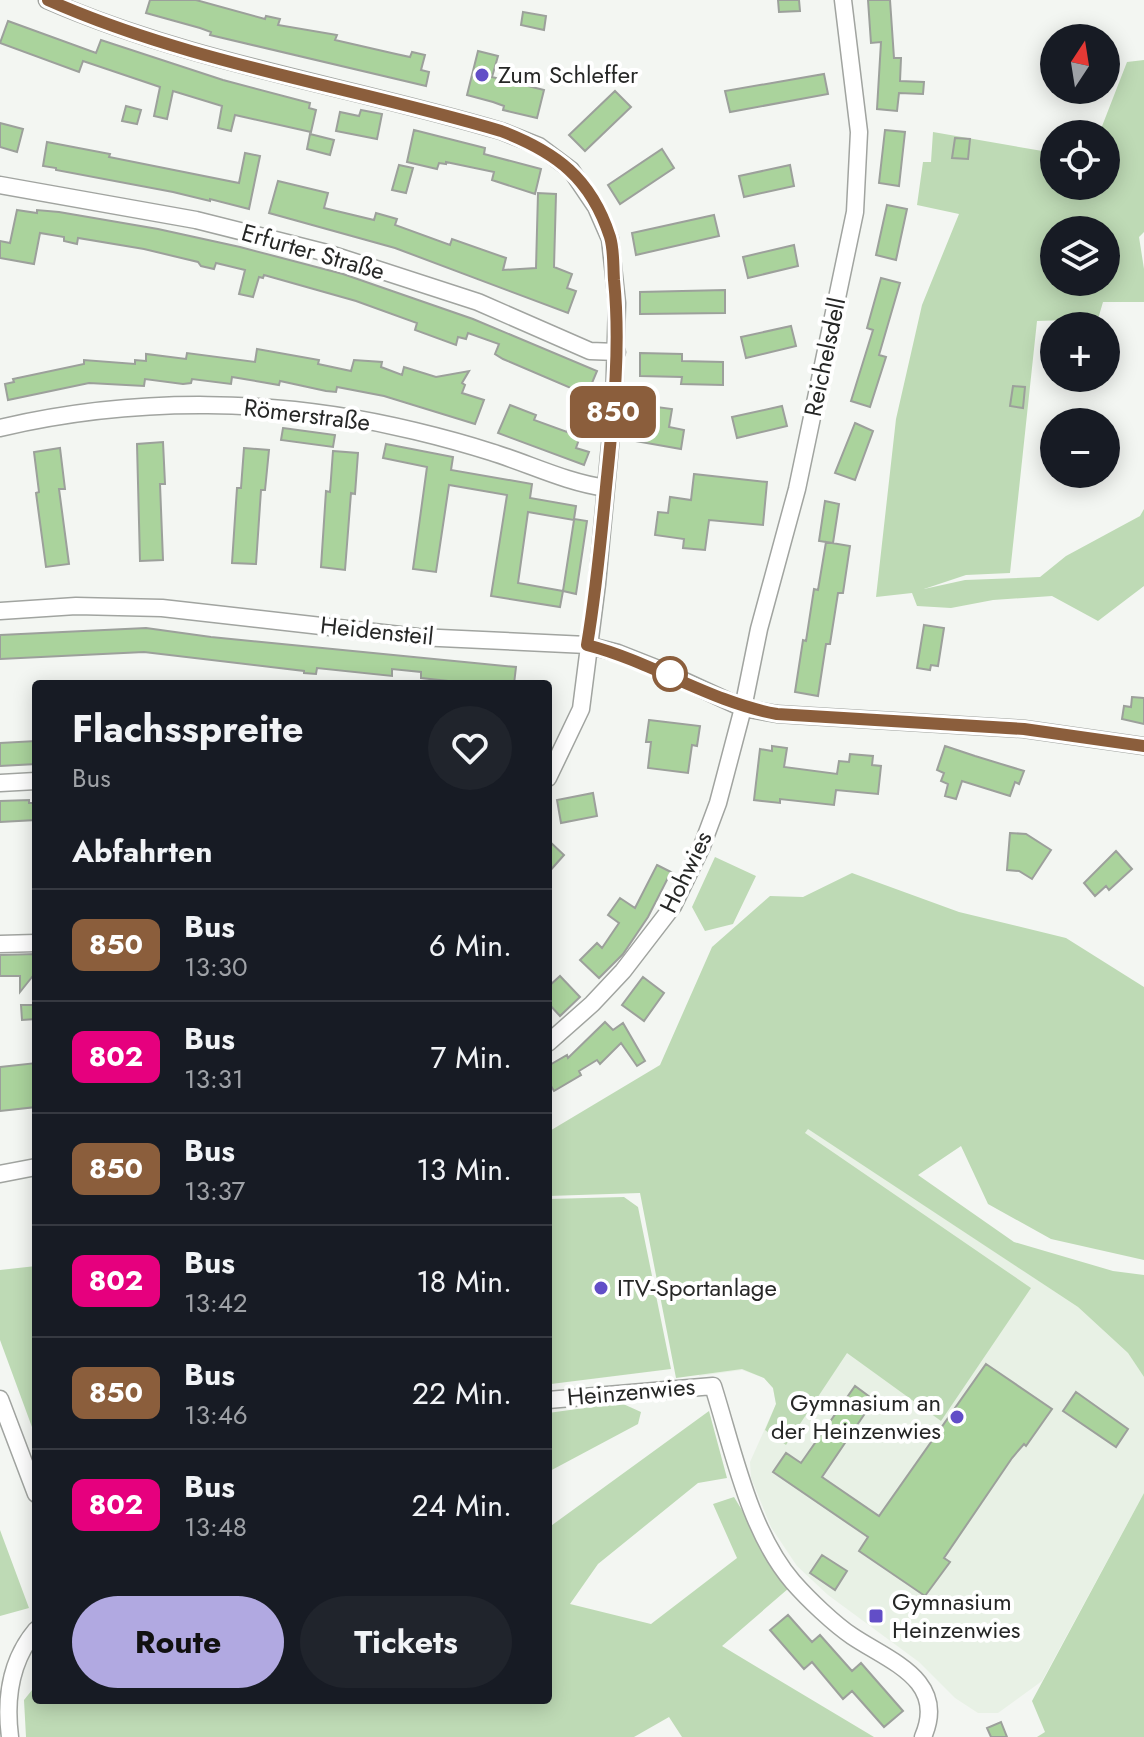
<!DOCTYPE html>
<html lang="de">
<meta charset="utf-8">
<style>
body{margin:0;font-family:Jost,sans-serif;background:#20242c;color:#f1f3f6;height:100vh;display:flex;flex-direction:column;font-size:30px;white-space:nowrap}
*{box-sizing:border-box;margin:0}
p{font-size:26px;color:#9ea1a6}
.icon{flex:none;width:44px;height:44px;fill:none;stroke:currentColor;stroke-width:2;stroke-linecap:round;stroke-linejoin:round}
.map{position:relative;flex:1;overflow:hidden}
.side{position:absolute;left:32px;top:680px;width:520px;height:1024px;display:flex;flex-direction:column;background:#171b24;border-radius:8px;box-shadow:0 4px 20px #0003}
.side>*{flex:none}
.badge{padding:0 16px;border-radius:12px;font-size:28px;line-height:52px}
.needle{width:52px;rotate:12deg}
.fabs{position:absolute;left:1040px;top:24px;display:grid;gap:16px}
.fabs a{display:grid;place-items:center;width:80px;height:80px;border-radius:50%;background:#171b24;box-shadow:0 4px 20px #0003;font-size:40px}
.map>.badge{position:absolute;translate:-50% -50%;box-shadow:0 0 0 4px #fff}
h2{padding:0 40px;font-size:30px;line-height:72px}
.round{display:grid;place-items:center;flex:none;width:84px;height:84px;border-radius:42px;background:#20242c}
.headline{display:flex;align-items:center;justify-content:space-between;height:136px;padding:0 40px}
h1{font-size:38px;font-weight:700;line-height:60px}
.action{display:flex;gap:16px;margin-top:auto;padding:16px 40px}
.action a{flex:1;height:92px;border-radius:48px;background:#b1a9e1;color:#111;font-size:32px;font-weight:700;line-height:92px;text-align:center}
.action a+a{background:#20242c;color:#f1f3f6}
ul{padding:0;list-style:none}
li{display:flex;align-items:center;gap:24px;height:112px;padding:0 40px;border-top:2px solid #363941}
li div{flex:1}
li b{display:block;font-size:30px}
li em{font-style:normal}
li .badge{min-width:88px;font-weight:700;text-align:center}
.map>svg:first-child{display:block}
.built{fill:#e8f1e5}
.green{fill:#bedab5;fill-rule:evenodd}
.building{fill:#aad39c;stroke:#9ca09b;stroke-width:2;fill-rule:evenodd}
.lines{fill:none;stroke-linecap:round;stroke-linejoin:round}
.minor-casing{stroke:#a1a4a0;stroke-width:19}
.minor{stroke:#fff;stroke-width:16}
.line-casing{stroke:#fff;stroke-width:18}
.line{stroke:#8b5e3c;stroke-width:12}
.poi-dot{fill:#624ec7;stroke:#fff;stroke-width:3}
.stop-dot{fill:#fff;stroke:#8b5e3c;stroke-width:4}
.labels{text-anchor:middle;stroke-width:8;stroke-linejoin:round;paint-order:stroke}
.poi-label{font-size:24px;fill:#262726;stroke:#fff;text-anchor:start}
.street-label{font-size:24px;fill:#262726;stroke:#fff}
</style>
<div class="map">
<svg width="1144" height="1737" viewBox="0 0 1144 1737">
<rect width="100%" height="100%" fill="#f3f6f2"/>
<!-- built -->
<path class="built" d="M808 1128 1078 1307 1128 1353 1144 1377V1493L1042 1681 998 1713H978L955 1698 919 1662 828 1595 797 1566 771 1527 751 1478 750 1462 776 1404 773 1388 764 1378 742 1370 699 1376 727 1266Z"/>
<!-- green -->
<path class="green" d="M1144 60V232L1139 237 1144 269V302H1103L1098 319 1037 321 1010 573 966 575 924 589 965 580 1040 577 1066 556 1140 516 1144 509V586L1098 621 1052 596 993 600 951 608 917 606 912 593 876 597 896 419 922 305 959 214 917 205 923 162H931L933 132 1054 153V186H1106V134H1099L1127 62ZM1054 230H1106V282H1054Z
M715 857 756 876 733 924 705 931 692 907Z
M852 873 959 912 1066 938 1144 987V1260L1051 1239 988 1204 961 1146 918 1175 1014 1242 1113 1271 1144 1275V1377L1128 1353 1078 1307 808 1129 805 1133 1031 1288 941 1421 847 1353 786 1445 765 1430 776 1404 773 1388 764 1378 742 1369 676 1378 640 1193 548 1196V1132L660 1065 712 947 770 896 803 897Z
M624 1197 638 1207 671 1369 551 1384 548 1369V1199Z
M36 1266V1438L0 1340V1270Z
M621 1403 641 1412 638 1424 548 1472V1413Z
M709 1411 727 1478 698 1483 598 1564 570 1604 651 1624 737 1558 713 1504 734 1497 789 1588 722 1646 874 1737H682L669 1717 634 1737H26L24 1700 36 1685V1700H548V1528Z
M1144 1493V1737H1037L1045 1732 1032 1701Z
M0 1530 29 1608 0 1616Z"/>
<!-- building -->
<path class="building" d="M150 0H196L265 19 266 16 280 19 278 25 337 35 335 40 396 54 410 57 412 52 425 55 421 70 429 72 426 86 210 35 211 32 200 28 146 13Z
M778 0H799L800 11 779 12Z
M868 0H890L894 58H901L900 81 924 82 923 94 899 93 897 111 877 109 881 42 871 43Z
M523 12 546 16 544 30 521 25Z
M8 21 96 53 101 40 223 80 310 103 309 108 316 110 311 132 235 115 231 131 218 128 222 106 173 91 167 119 154 116 160 87 83 61 79 72 0 43Z
M478 51 498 56 492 77 544 90 537 118 503 110 504 106 493 102 467 95Z
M824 74 828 94 730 112 725 91Z
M615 91 631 107 585 151 569 135Z
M126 106 141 110 137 124 122 121Z
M361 110 382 114 377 139 336 131 340 112 359 116Z
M0 123 23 129 17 152 0 147Z
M414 130 485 148 484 154 541 169 535 194 492 180 494 172 446 162V164L439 163 437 169 407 162Z
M885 130 905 132 899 186 879 183Z
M310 134 334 140 330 155 307 149Z
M955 138 970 139 968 159 952 158Z
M47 142 110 154 109 157 239 183 245 153 260 156 249 209 210 199V201L173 192 56 170V168L43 166Z
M662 149 674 168 620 204 608 185Z
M399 165 413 168 406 193 392 190Z
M790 165 794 186 744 197 739 176Z
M278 181 328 193 324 208 374 220 376 213 397 219 395 225 450 245 452 239 506 258 503 270 536 268 538 193 556 194 554 267 572 274 567 288 576 291 568 313 395 248 269 213Z
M887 205 907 209 896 260 876 255Z
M17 210 37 213V210L59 212 158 229 240 247 343 274 473 319 597 371 587 395 503 359 495 354 499 344 468 333 466 339 458 337 456 345 415 330 417 323 356 301 264 275 263 278 259 277 253 297 239 294 245 270 216 263 214 269 201 266 198 262 144 249 78 238 77 244 64 241V237L40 233 34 264 0 258V241L10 243Z
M714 215 719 236 636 255 632 233Z
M794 245 798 266 748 278 743 257Z
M881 278 900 283 879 355 886 357 870 407 851 401 873 330 867 328Z
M725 290V313L640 314V292Z
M791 326 796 346 746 358 741 337Z
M257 349 319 360 318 364 351 371 354 360 382 362 381 367 402 375 404 367 436 377 469 371 462 383 465 385 462 393 484 400 475 424 384 396 337 387 336 392 326 391 280 381 279 385 232 377 231 384 192 379 191 383 183 384 145 379 144 386 89 383 8 400 5 384 14 382 13 379 84 364V360L135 364V360L146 361V354L186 359 187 353 255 362Z
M640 353 682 354V361L723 362V385L681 384 682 377 640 376Z
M1013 386 1025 387 1023 408 1010 406Z
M510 405 536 415 534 420 567 432 569 426 582 431 576 448 589 452 584 465 498 433Z
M649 406 672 409 669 427 684 430 681 449 635 441 639 420 646 422Z
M782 406 787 426 737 438 732 417Z
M855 423 873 431 855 480 835 473Z
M283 428 335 435 333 447 281 440Z
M163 442 165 484H160L163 560 140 561 137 444Z
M386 444 453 457 451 470 532 484 530 498 576 506 574 519 587 521 576 594 563 591 560 607 491 596 507 495 449 485 436 572 413 569 427 467 383 458ZM528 512 574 520 563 591 518 583Z
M60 448 65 489H59L69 564 46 567 36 493 39 492 34 452Z
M244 448 269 450 265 490H261L256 564 232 563 237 488H241Z
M333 451 358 453 355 494 351 493 345 570 321 567 326 491 330 492Z
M694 474 767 482 763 525 709 520 705 550 683 548 684 539 655 535 658 512 668 513 670 497 691 500Z
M825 501 839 504 833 543 819 541Z
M826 542 850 546 843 593H838L830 644H826L818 696 795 692 803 640 806 641 814 589 818 590Z
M924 625 944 628 938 666 931 665 930 670 917 668Z
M146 628 211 637 516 667 514 684H476L421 678V672L392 669V676L317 668 316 674 304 673V671L144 652 0 659V635Z
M1132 697 1144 698V724L1122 719 1124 706 1131 707Z
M649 720 700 726 697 746 692 745 688 773 648 768 651 742H646Z
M36 741V764L0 766V743Z
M772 746 787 748 784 767 837 774 839 761 849 762 850 754 873 756 872 765 881 766 878 794 836 790 834 805 780 799V803L754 800 760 749 772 751Z
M945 746 975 756 1024 771 1019 784 1015 782 1010 796 962 781 956 799 945 796 948 784 941 781 944 773 937 770Z
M593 793 597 816 561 823 557 800Z
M29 800V803H36V820L0 822V801Z
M1010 833 1026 834 1051 850 1032 879 1019 871 1007 870Z
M548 840 564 855 548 873Z
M1116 851 1132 869 1109 890 1106 886 1095 896 1084 883Z
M657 865 671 872 648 917 623 954 599 978 580 960 597 943 602 948 619 923 608 915 620 898 635 908Z
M36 954V972L20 992V976H0V955Z
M560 976 580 997 560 1016 548 1003V987Z
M643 977 664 993 644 1021 622 1005Z
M21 1005H36V1019L22 1020Z
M605 1022 613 1030 623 1023 645 1061 637 1066 621 1043 600 1064 597 1060 579 1071 581 1075 554 1091 548 1081V1066L567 1055 568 1058Z
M36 1063V1107L0 1111V1067Z
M986 1364 1052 1409 1026 1446 1024 1444 1012 1458 944 1558 950 1562 925 1596 859 1551 868 1537 773 1472 786 1453 801 1463 855 1386 874 1400 822 1477 879 1516Z
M1076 1392 1128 1429 1116 1447 1063 1411Z
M822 1555 847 1571 835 1590 810 1573Z
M788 1615 812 1642 820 1635 852 1671 861 1663 903 1711 884 1727 852 1691 843 1699 812 1662 804 1669 770 1630Z
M1001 1722 1007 1737H991L987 1728Z"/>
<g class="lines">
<defs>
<path id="minor" d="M47 0C192 63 350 86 501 131L539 146 571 170 596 207 610 239 617 303 614 403 597 584 581 709 548 778
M0 185 196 220 327 253 478 302 590 351 617 352
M0 428C136 396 280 398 415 431 440 437 466 444 491 452 530 464 565 482 606 488
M0 611 76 606 162 608 418 637 587 645 618 653 656 668 743 708 777 714 1024 729 1144 746
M0 783 36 781
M0 944 36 943
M548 1043 592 1004 623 971 673 906 702 846 718 803 743 708 759 629 797 489 855 212 859 132 843 0
M0 1174 36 1167
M0 1399 36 1494
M548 1400 713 1386C733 1449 749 1531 793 1582 808 1599 834 1624 852 1636 889 1661 948 1680 923 1737
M10 1737C5 1698 10 1661 36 1630"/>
</defs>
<!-- minor casing -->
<use href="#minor" class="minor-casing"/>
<!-- minor -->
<use href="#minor" class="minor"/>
</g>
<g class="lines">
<defs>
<path id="line" d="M48 0C192 64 350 86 501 131 556 152 591 178 610 237 614 250 613 266 614 280 621 349 613 418 606 487 601 540 596 592 587 645 653 662 710 702 777 714L1024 729 1144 746"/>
</defs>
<!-- line casing -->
<use href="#line" class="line-casing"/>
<!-- line -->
<use href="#line" class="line"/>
</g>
<!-- markers -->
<g class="poi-dot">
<circle cx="482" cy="75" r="8"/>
<circle cx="601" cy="1288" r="8"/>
<circle cx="957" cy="1417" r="8"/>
<rect x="868" y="1608" width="16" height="16" rx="4"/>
</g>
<circle class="stop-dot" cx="670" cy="674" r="16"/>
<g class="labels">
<!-- poi labels -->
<g class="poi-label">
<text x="498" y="83">Zum Schleffer</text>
<text x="617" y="1296">ITV-Sportanlage</text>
<text x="941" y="1411" text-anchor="end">Gymnasium an<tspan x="941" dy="28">der Heinzenwies</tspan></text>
<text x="892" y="1610">Gymnasium<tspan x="892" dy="28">Heinzenwies</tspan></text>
</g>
<!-- street labels -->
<g class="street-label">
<text transform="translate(313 252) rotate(16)" y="8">Erfurter Straße</text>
<text transform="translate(825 357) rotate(-78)" y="8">Reichelsdell</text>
<text transform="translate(307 415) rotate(7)" y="8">Römerstraße</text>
<text transform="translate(377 631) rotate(6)" y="8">Heidensteil</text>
<text transform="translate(686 872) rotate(-64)" y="8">Hohwies</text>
<text transform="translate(631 1392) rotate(-5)" y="8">Heinzenwies</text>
</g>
</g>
</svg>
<div class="fabs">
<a><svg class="needle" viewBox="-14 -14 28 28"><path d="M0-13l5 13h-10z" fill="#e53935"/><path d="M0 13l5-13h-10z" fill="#9ea1a6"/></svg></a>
<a><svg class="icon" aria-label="locate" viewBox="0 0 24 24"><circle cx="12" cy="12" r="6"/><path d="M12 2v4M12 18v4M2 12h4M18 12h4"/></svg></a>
<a><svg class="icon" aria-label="layers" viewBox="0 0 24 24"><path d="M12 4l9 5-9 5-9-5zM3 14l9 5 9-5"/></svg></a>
<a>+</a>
<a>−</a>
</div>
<b class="badge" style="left:613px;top:412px;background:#8b5e3c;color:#fff">850</b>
<section class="side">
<div class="headline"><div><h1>Flachsspreite</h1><p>Bus</p></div><a class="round"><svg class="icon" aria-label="heart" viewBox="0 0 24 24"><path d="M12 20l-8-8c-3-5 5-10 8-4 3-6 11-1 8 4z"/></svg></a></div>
<h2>Abfahrten</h2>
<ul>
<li><span class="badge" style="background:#8b5e3c;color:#fff">850</span><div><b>Bus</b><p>13:30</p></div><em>6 Min.</em></li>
<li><span class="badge" style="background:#e6007e;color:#fff">802</span><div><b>Bus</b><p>13:31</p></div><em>7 Min.</em></li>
<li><span class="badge" style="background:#8b5e3c;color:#fff">850</span><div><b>Bus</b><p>13:37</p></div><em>13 Min.</em></li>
<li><span class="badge" style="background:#e6007e;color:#fff">802</span><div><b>Bus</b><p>13:42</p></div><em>18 Min.</em></li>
<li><span class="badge" style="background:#8b5e3c;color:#fff">850</span><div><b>Bus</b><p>13:46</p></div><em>22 Min.</em></li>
<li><span class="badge" style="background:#e6007e;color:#fff">802</span><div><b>Bus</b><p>13:48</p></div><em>24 Min.</em></li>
</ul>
<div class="action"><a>Route</a><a>Tickets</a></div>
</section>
</div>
